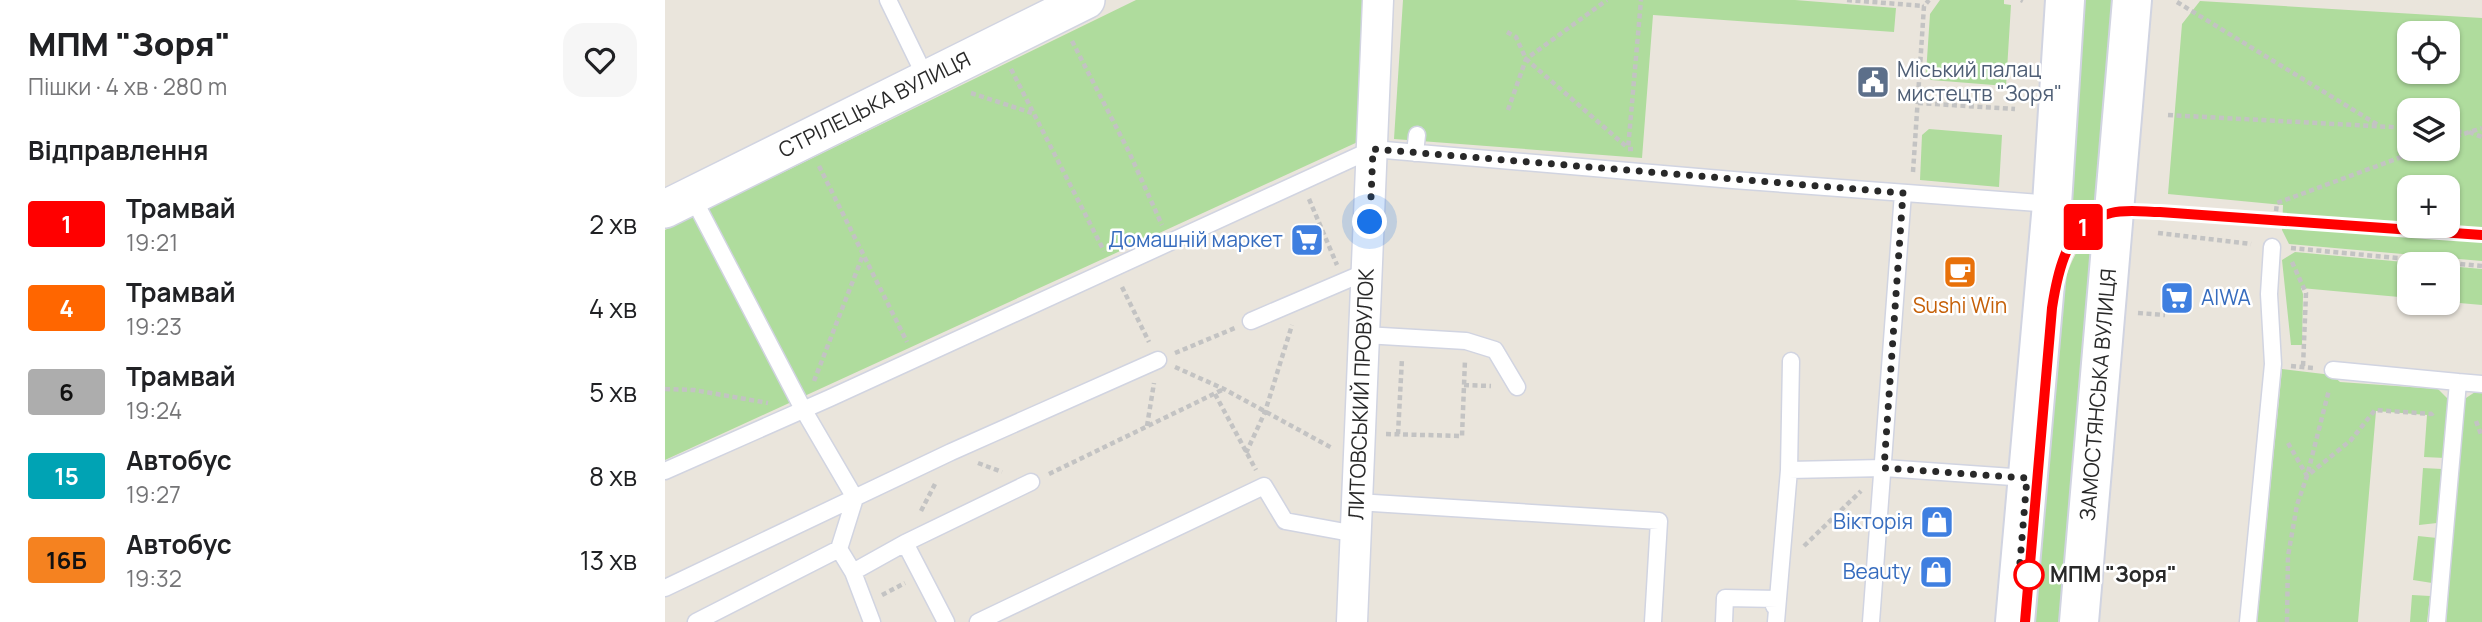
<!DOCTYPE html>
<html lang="uk">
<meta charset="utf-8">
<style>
body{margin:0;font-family:Manrope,sans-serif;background:#f6f6f6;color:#202124;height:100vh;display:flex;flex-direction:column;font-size:26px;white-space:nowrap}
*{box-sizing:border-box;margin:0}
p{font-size:23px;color:#757577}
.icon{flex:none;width:38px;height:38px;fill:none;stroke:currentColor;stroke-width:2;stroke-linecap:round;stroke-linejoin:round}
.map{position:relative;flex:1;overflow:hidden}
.details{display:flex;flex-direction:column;background:#fff;width:665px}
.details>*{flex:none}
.badge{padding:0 14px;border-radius:5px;font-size:24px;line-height:46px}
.controls{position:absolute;left:1732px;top:21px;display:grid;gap:14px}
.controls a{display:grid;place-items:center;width:63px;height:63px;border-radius:14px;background:#fff;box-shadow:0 2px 5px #0004;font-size:35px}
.you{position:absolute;width:35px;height:35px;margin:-18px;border:5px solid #fff;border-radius:50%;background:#1a73e8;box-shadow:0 0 0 10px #1a73e833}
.map>.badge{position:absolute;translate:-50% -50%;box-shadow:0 0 0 4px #fff}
h2{padding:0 28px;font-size:26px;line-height:63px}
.round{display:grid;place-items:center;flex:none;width:74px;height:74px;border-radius:21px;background:#f6f6f6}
.headline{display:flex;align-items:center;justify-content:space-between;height:119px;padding:0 28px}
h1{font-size:33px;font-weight:800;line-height:52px}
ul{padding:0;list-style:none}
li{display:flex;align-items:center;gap:21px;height:84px;padding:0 28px}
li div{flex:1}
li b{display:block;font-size:26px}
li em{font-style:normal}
li .badge{min-width:77px;font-weight:700;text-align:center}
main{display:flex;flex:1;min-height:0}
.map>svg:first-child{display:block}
.green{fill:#afdc9d;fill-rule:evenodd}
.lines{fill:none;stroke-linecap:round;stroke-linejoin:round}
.service-casing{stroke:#d1d4e1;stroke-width:19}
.minor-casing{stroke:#d1d4e1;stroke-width:33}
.tertiary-casing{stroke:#d1d4e1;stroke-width:40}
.secondary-casing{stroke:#d1d4e1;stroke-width:42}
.path{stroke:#c3c3c3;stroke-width:4.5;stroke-dasharray:5 3.5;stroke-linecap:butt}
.service{stroke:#fff;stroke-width:16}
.minor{stroke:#fff;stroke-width:30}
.tertiary{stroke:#fff;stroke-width:37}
.secondary{stroke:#fff;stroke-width:38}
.tram{stroke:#9fa1b2;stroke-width:2}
.line-casing{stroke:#fff;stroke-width:16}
.line{stroke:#f00;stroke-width:10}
.walk{stroke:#292929;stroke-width:7;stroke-dasharray:0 12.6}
.stop-dot{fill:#fff;stroke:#f00;stroke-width:3.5}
.labels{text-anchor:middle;stroke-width:5;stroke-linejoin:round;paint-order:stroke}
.service-label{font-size:21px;fill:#4e5e75;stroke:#fff;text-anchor:start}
.street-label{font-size:21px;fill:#292929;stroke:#fff}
.shop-label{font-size:21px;fill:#366cbe;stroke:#fff;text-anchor:end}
.food-label{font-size:21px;fill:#c56008;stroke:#fff}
.stop-label{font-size:21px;font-weight:bold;fill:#292929;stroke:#fff;text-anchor:start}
</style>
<main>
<section class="details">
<div class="headline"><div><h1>МПМ &quot;Зоря&quot;</h1><p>Пішки · 4 хв · 280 m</p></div><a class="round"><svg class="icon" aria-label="heart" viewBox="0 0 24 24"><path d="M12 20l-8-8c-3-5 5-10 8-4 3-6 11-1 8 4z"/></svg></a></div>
<h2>Відправлення</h2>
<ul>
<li><span class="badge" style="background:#f00;color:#fff">1</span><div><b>Трамвай</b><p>19:21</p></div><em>2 хв</em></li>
<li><span class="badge" style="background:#f60;color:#fff">4</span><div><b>Трамвай</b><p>19:23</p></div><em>4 хв</em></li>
<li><span class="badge" style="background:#adadad;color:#111">6</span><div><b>Трамвай</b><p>19:24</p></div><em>5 хв</em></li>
<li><span class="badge" style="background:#00a3b4;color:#fff">15</span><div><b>Автобус</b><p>19:27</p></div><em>8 хв</em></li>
<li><span class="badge" style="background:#f58220;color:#111">16Б</span><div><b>Автобус</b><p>19:32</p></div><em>13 хв</em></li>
</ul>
</section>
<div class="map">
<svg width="1817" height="622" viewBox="0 0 1817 622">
<rect width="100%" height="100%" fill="#eae5dc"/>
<!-- green -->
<path class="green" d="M471 0H701L697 140 0 460V230Z
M738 0H1130L1231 8 1229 32 988 15 977 158 729 139Z
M1275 0H1339V4L1346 5 1341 86 1266 80 1261 74 1265 14Z
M1406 0H1449L1435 206 1414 219 1402 232Z
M1535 1 1817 18V261L1624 244 1617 230 1618 205 1503 194 1517 24ZM1745 33H1783V72H1745ZM1745 110H1783V149H1745ZM1745 187H1783V226H1745Z
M1264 129 1337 135 1334 187 1255 180 1257 135Z
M1434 228 1400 622H1369L1399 281C1407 261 1414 240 1434 228Z
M1630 252 1761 264H1745V298L1636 288 1638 294 1637 345H1626L1617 260Z
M1783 266 1817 269V305L1783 302Z
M1617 369 1667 375 1675 382 1773 389 1784 400 1780 458 1759 457 1762 415 1711 411 1693 622H1592Z
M1810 392H1817V622H1781L1798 400Z
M1758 468 1777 469 1772 523 1754 525Z
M1753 536 1772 538 1767 583 1748 580Z
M1747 595 1765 596 1762 622H1745Z"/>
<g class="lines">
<defs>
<path id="service" d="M223 0 261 78
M750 153 752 135
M27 196 138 409 190 498 174 549 188 572 240 543 366 482
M586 321 703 271
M700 335 801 341 830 350 852 387
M1668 370 1793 382
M1124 470 1219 468 1362 478
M0 471 165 398 708 149 1068 180 1387 204
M692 502 994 521 988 622
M240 543 281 622
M188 572 207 622
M0 588 286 452 493 360
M31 622 174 549
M313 622 599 486 620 521 691 534
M1059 622 1060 598 1113 599 1109 606
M1111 622 1124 470 1126 361
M1206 622 1238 193
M1583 622 1608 364 1604 294 1607 247
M1772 622 1793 382 1817 384"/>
<g id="minor">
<path id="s1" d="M687 622 713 0"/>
</g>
<g id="tertiary">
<path id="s2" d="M0 209 421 0"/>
</g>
<g id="secondary">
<path d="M1350 622 1387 204 1400 0"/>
<path id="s3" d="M1414 622 1467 0"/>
</g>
</defs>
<!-- service casing -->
<use href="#service" class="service-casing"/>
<!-- minor casing -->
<use href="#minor" class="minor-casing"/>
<!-- tertiary casing -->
<use href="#tertiary" class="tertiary-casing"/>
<!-- secondary casing -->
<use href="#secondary" class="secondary-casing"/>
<!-- path -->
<path class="path" d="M1182 0 1259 6
M1356 0 1358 1
M1512 2 1713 125
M842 32 851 37 861 59 963 148
M407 41 464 152 497 225
M346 69 439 251
M306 93 367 113
M1253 103 1350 109
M843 110 861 59 942 0
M1503 115 1745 128
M1783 131 1800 132
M1804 132 1817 137
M1783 139 1817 128
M968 149H963L976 0
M154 166 242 342
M1248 172 1259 6 1264 0
M644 199 672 265
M1609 228 1612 203 1758 149
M1493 233 1586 244
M1626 248 1817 266
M1627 262 1641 293 1638 367
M457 287 484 342
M1473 313 1500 315
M510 353 570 328
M1626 366 1648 368
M510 367 559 389 667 448
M149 381 198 255
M799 385 826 386
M0 389 29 390 103 403
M550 394 591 470
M1811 421 1817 437
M482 426 489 383
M721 434 797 436 800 360
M733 434 737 358
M1623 443 1642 476 1686 440 1710 410 1767 414 1770 411
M581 453 600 412 627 325
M313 463 337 472
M384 474 559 389
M256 511 270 484
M1139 546 1196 491
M217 595 240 583
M1622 622 1623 556 1632 505 1642 476 1664 390"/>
<!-- service -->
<use href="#service" class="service"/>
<!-- minor -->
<use href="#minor" class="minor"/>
<!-- tertiary -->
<use href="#tertiary" class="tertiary"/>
<!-- secondary -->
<use href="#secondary" class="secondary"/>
<!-- tram -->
<path class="tram" d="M1360 622 1387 308C1394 269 1402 224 1446 213 1461 209 1480 212 1495 212L1817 235"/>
</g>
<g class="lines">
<defs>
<path id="line" d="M1360 622 1387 308C1393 269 1402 224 1446 213 1461 209 1480 212 1495 212L1817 235"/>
</defs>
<!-- line casing -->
<use href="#line" class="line-casing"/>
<!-- line -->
<use href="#line" class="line"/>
<!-- walk -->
<path class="walk" d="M705 222 708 149 1238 193 1219 468 1362 478 1354 574 1364 575"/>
</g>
<!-- icons -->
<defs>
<symbol id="civic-square" viewBox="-11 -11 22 22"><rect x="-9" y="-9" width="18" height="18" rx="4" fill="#5c6f8a" stroke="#fff"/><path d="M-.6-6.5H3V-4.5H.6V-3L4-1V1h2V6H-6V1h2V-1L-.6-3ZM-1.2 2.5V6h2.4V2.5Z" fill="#fff"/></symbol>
<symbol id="supermarket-square" viewBox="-11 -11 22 22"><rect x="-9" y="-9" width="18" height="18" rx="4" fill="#3f7fe0" stroke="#fff"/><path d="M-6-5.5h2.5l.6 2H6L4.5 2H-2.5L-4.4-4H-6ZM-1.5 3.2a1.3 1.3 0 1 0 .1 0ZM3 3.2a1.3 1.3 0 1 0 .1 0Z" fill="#fff"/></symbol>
<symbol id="cafe-square" viewBox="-11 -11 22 22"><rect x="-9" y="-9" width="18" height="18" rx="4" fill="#e8710a" stroke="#fff"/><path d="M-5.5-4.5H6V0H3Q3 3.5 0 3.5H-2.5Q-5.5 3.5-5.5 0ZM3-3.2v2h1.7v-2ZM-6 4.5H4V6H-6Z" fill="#fff"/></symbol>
<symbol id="shop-square" viewBox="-11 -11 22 22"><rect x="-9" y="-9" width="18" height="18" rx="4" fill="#3f7fe0" stroke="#fff"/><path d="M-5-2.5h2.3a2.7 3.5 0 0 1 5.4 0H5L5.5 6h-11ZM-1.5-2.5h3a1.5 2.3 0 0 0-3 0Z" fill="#fff"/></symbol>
</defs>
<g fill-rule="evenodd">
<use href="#civic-square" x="1189" y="63" width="38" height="38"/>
<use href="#supermarket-square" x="623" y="221" width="38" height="38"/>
<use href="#cafe-square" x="1276" y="253" width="38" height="38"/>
<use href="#supermarket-square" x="1493" y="279" width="38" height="38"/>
<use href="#shop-square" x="1253" y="503" width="38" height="38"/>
<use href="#shop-square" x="1252" y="553" width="38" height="38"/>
</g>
<!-- markers -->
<circle class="stop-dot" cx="1364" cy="575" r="14"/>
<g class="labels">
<!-- service labels -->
<g class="service-label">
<text x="1232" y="77">Міський палац<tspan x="1232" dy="24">мистецтв "Зоря"</tspan></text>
</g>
<!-- street labels -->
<g class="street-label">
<text dy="7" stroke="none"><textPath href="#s2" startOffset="234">СТРІЛЕЦЬКА ВУЛИЦЯ</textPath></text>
<text dy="7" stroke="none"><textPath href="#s1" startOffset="228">ЛИТОВСЬКИЙ ПРОВУЛОК</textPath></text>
<text dy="7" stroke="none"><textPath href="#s3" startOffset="228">ЗАМОСТЯНСЬКА ВУЛИЦЯ</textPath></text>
</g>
<!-- shop labels -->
<g class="shop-label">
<text x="618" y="247">Домашній маркет</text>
<text x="1536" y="305" text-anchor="start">AIWA</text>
<text x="1248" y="529">Вікторія</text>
<text x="1246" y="579">Beauty</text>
</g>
<!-- food labels -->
<g class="food-label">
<text x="1295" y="313">Sushi Win</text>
</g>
<!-- stop labels -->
<g class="stop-label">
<text x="1385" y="582">МПМ "Зоря"</text>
</g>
</g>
</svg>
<div class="controls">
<a><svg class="icon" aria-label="locate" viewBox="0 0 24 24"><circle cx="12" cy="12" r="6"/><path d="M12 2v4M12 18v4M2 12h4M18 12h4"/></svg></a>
<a><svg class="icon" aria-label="layers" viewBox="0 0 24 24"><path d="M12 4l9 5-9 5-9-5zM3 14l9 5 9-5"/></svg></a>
<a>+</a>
<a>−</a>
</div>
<div class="you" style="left:705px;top:222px"></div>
<b class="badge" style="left:1418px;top:227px;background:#f00;color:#fff">1</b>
</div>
</main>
